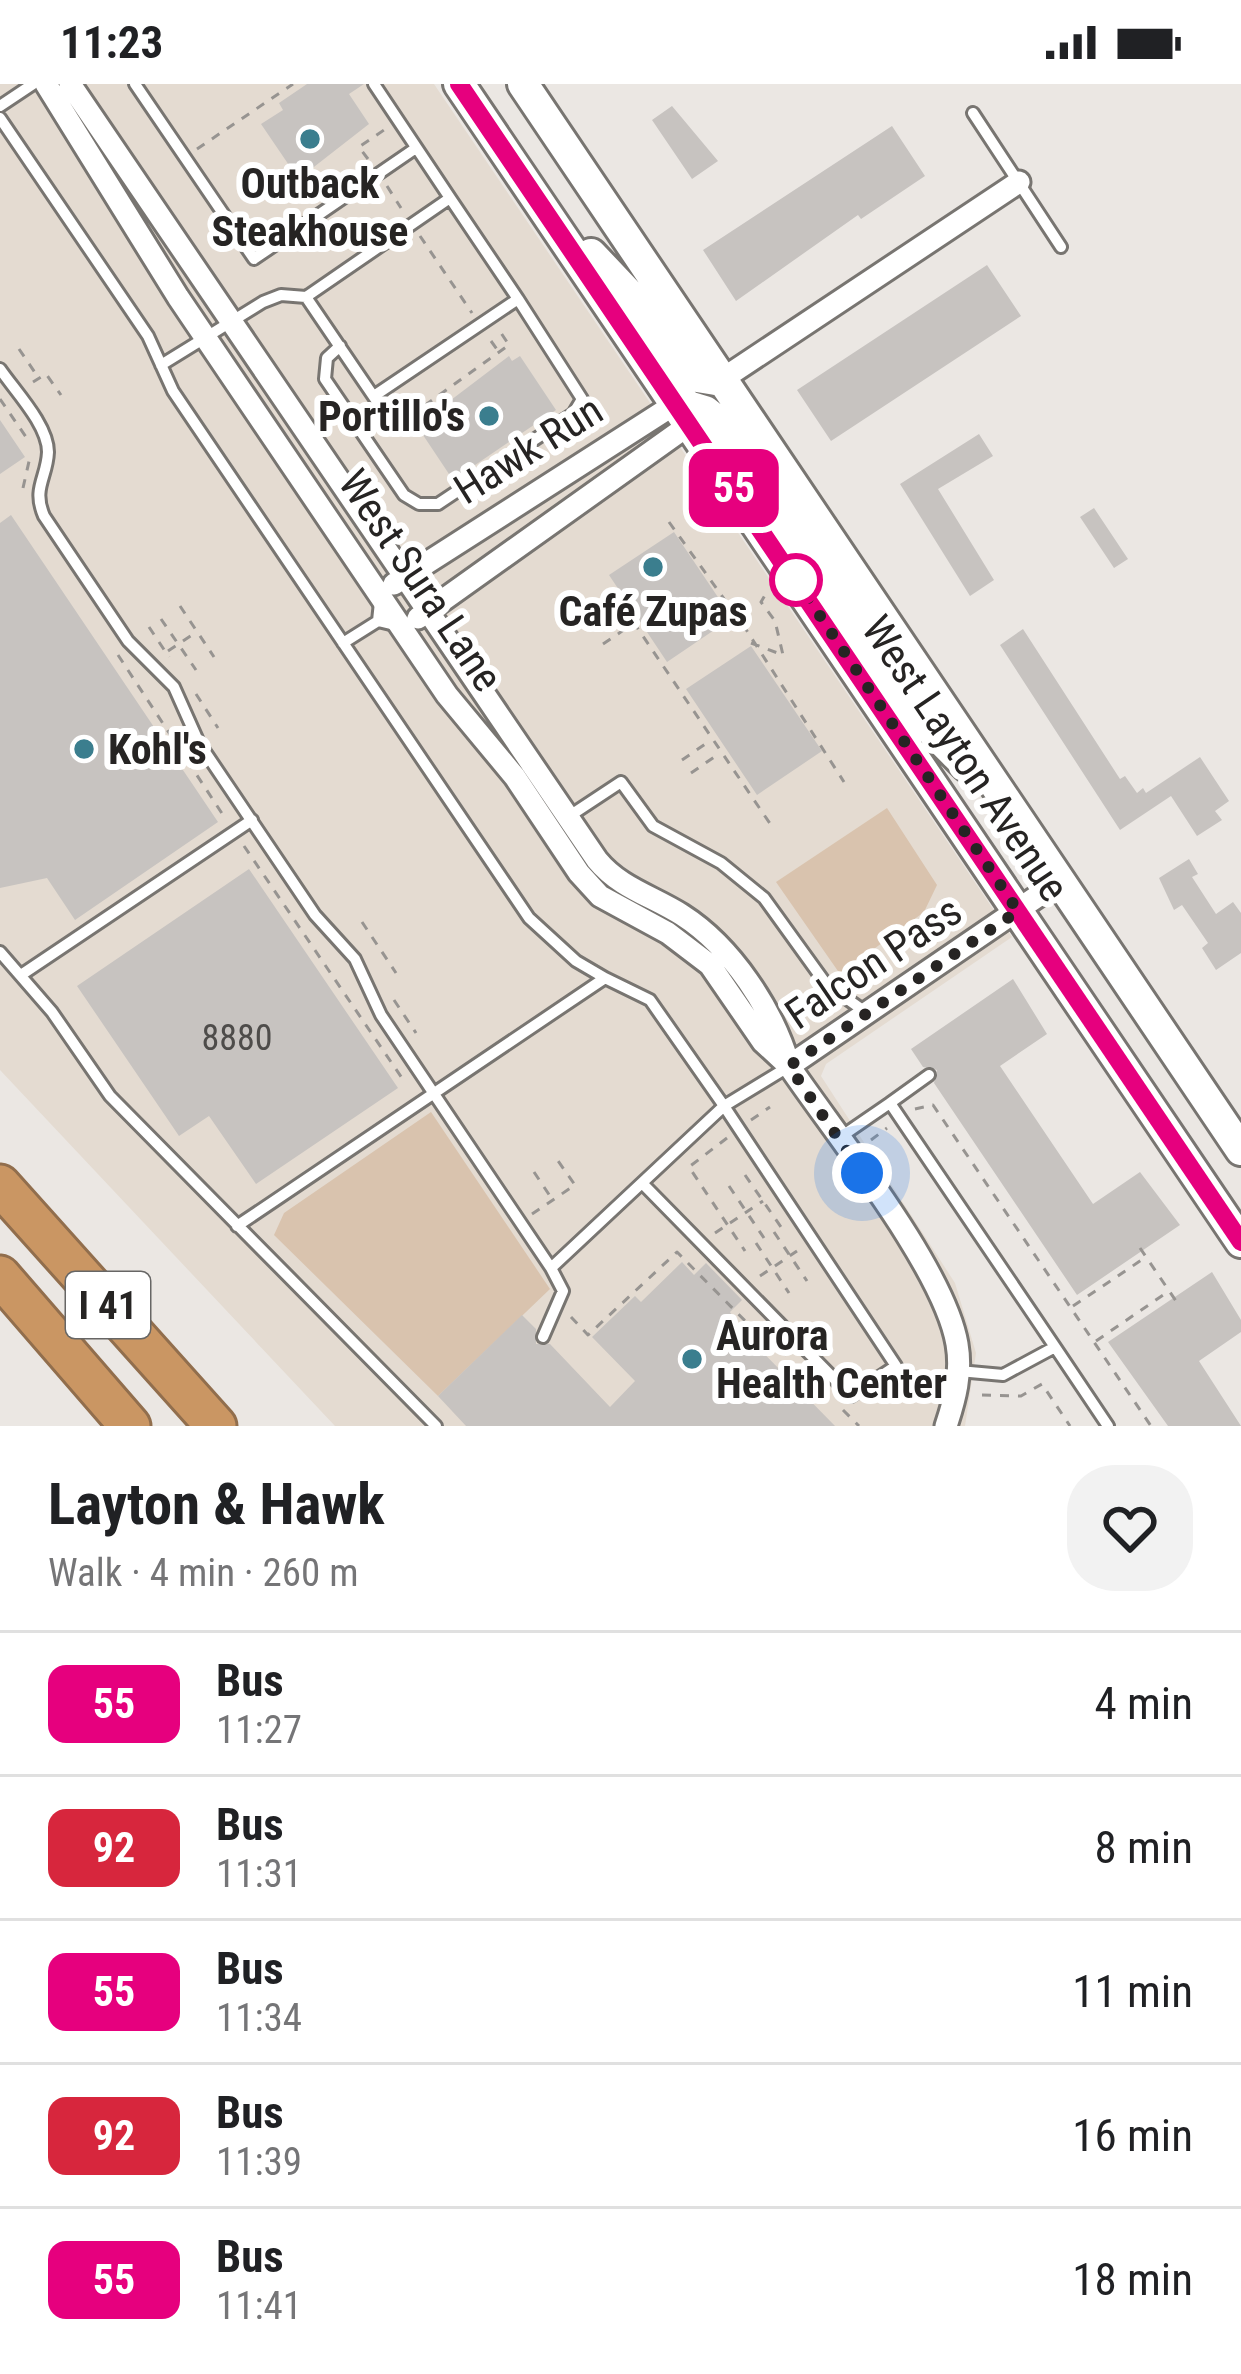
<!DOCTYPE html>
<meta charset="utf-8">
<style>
body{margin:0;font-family:"Roboto Condensed",sans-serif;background:#f2f2f2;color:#202124;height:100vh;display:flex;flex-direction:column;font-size:45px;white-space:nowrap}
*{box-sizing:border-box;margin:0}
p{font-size:39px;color:#757577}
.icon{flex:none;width:66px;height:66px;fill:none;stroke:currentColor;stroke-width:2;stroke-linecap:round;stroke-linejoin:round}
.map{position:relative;height:1342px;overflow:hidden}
.sheet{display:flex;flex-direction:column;background:#fff;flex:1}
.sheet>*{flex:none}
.badge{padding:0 24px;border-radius:18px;font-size:42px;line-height:78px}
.you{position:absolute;width:60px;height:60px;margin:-30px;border:9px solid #fff;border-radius:50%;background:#1a73e8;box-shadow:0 0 0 18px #1a73e833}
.map>.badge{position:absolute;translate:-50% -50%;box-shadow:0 0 0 6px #fff}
.round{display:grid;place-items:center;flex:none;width:126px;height:126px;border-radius:48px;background:#f2f2f2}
.headline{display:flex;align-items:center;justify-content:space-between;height:204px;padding:0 48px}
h1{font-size:57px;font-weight:700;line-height:90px}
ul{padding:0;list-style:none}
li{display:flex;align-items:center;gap:36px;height:144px;padding:0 48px;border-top:3px solid #e0e0e0}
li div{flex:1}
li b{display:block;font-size:45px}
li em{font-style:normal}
li .badge{min-width:132px;font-weight:700;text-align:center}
.status{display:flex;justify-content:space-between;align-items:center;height:84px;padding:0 60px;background:#fff;direction:ltr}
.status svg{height:33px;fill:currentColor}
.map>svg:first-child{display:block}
.built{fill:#e4dbd1}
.green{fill:#d9c3ae}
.building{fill:#c7c3c0}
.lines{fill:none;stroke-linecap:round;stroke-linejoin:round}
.service-casing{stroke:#787571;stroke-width:16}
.minor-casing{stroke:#787571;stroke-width:27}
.secondary-casing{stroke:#787571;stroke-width:36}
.motorway-casing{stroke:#916e4d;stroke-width:45}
.path{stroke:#979491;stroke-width:3;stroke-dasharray:9 9;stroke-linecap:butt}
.service{stroke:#fff;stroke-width:10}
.minor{stroke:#fff;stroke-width:21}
.secondary{stroke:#fff;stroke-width:30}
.motorway{stroke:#ca9663;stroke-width:39}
.line-casing{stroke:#fff;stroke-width:27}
.line{stroke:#e6007e;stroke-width:18}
.walk{stroke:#262423;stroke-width:12;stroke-dasharray:0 21.6}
.poi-dot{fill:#3b7e8e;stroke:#fff;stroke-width:4.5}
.stop-dot{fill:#fff;stroke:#e6007e;stroke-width:6}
.labels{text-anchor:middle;stroke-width:12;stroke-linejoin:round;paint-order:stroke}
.number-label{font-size:36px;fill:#4e4c4a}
.shield{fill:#fff;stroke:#676665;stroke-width:3}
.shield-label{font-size:39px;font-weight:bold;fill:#262423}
.poi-label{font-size:42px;font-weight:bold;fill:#262423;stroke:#fff}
.street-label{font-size:42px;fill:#262423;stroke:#fff}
</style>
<div class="status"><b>11:23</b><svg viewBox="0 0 49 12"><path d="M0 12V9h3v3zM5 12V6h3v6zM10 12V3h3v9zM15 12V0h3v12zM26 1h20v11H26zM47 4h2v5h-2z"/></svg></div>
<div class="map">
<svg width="1241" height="1342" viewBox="0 0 1241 1342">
<rect width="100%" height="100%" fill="#ebe7e3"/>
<!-- built -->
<path class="built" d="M0 0H434L1012 853 826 980 821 992 955 1199 976 1269 965 1342H335L0 986Z"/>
<!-- green -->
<path class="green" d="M887 724 937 801 924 828 840 890 776 798Z
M431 1028 550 1205 438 1312 274 1151 284 1129Z"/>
<!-- building -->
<path class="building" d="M307 0H364L349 10 369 40 310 86 307 81 295 90 261 40 283 26 279 19Z
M672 22 718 77 692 95 652 36Z
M892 42 925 92 861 135 858 131 736 217 703 166Z
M987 181 1021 232 831 357 797 306Z
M509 272 512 277 520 272 556 326 453 396 419 345 422 338Z
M0 336 25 373 0 390Z
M979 350 993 372 938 405 994 496 970 512 900 400Z
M1094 424 1128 475 1114 484 1080 433Z
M11 431 218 738 75 836 47 794 0 804V439Z
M674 448 732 534 667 578 609 491Z
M1023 545 1120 695 1125 692 1137 709 1143 704 1146 709 1200 673 1229 717 1215 727 1222 736 1197 752 1171 712 1120 746 1000 561Z
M751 562 822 667 757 711 686 605Z
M1189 775 1198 790 1192 793 1216 830 1233 818 1241 829V869L1216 886 1202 864 1208 859 1182 821 1174 826 1159 794Z
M249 785 398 1004 256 1100 209 1032 179 1052 77 902Z
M1013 895 1047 950 1000 982 1093 1120 1140 1088 1180 1141 1077 1211 934 999 937 986 923 983 911 965Z
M682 1178 694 1191 706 1179 742 1216 730 1228 741 1246 835 1342H466L438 1312 522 1231 536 1245V1260H550L610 1323 635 1297 592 1253 635 1212 641 1218Z
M1212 1188 1241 1236V1248L1199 1277 1241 1342H1168L1108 1258Z"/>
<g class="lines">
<defs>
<path id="service" d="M135 0 254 175 416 64
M374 0 450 114
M0 22 33 0
M973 29 1061 163
M0 34 148 252 173 307 529 834 576 877 605 894
M306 213 395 344
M340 262 327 274 325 295 404 411 419 420H438L573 330 582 315 518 215
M161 281 263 218 281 211 306 213 450 114 518 215 374 312
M0 285C15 307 48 341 48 368 47 394 32 404 44 432L128 557 174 603 199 659 315 831 355 875 381 931 551 1184 724 1022 896 1282 851 1312 642 1099
M380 518 378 537 399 542
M343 559 378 537
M568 733 621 698 653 742 721 779 764 814 826 900 867 929
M0 868 52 928 110 1012 436 1342
M21 891 252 736
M890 1019 929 991
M839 1054 890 1019 1055 1263
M237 1142 605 894 650 916 724 1022 788 983
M543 1253 563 1207 551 1184
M959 1287 1003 1291 1055 1263 1108 1342"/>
<path id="minor" d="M46 0 178 213 447 611 515 693 579 789 600 812 668 849 710 881 763 958 789 982C835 1050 944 1184 957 1260 962 1289 955 1315 946 1342
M70 0 597 776C620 804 652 812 682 831 732 863 773 926 789 981
M715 300 1019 98
M394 500 686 313
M418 534 700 333
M789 982 1060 797"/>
<path id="secondary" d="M459 0 1241 1158
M523 0 1241 1066
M591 170 627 208 685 291 722 297
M675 318 705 327 720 339 922 637 967 682"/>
<path id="motorway" d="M0 1101 216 1342
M0 1192 130 1342"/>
</defs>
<!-- service casing -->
<use href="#service" class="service-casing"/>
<!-- minor casing -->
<use href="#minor" class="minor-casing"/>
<!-- secondary casing -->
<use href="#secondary" class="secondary-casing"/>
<!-- motorway casing -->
<use href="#motorway" class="motorway-casing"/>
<!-- path -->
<path class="path" d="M197 65 293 0
M368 75 359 63 384 46
M387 102 401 124
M420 152 472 229
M491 257 499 268
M19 265 38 293
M33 298 46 290 61 311
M0 315 26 353
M410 332 509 261 499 246
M23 404 30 373
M669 438 747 547 844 698
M180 522 214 573
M161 535 196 586
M149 543 169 573
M751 559 783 571 775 537 761 518 767 508
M603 560 634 539 773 744
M168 567 195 549
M118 571 225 734
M196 610 218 644
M682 676 711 656
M691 689 720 669
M244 762 404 997
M362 838 396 889
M394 916 416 949
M915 1025 933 1021 1151 1342
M751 1036 770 1023
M727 1054 689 1083 745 1167
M871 1056 887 1044
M534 1088 552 1115
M745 1091 781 1143
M729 1102 764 1154
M532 1130 575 1101 556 1074
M774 1148 807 1197
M715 1149 763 1117
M756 1159 789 1209
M1140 1164 1176 1217
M760 1192 797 1167
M1073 1222 1146 1173
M571 1233 588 1251 677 1168 761 1253 789 1273
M1096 1257 1169 1207
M982 1311 1021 1312 1042 1300 1070 1342
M843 1326 859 1342"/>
<!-- service -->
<use href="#service" class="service"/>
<!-- minor -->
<use href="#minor" class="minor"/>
<!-- secondary -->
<use href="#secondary" class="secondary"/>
<!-- motorway -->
<use href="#motorway" class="motorway"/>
</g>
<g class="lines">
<defs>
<path id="line" d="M459 0 1241 1158"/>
</defs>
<!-- line casing -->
<use href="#line" class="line-casing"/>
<!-- line -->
<use href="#line" class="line"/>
<!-- walk -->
<path class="walk" d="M796 496 1018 827 789 982 862 1089"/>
</g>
<!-- markers -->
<g class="poi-dot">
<circle cx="310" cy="55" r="12"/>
<circle cx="489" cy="332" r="12"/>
<circle cx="653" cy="483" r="12"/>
<circle cx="84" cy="665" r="12"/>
<circle cx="692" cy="1275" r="12"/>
</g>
<circle class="stop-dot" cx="796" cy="496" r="24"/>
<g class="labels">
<!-- number labels -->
<g class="number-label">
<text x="237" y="966">8880</text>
</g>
<!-- shield labels -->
<rect class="shield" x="66" y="1188" width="84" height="66" rx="9"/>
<g class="shield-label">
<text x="108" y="1235">I 41</text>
</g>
<!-- poi labels -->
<g class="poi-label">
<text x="310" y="114">Outback<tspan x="310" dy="48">Steakhouse</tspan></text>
<text x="465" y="347" text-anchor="end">Portillo's</text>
<text x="653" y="542">Café Zupas</text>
<text x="108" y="680" text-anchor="start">Kohl's</text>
<text x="716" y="1266" text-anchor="start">Aurora<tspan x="716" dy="48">Health Center</tspan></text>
</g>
<!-- street labels -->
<g class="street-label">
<text transform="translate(528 365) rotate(-32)" y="15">Hawk Run</text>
<text transform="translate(421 496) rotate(56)" y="15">West Sura Lane</text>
<text transform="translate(966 674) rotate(56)" y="15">West Layton Avenue</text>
<text transform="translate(873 878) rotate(-34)" y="15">Falcon Pass</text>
</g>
</g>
</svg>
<div class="you" style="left:862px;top:1089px"></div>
<b class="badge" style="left:734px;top:404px;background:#e6007e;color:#fff">55</b>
</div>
<section class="sheet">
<div class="headline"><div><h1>Layton &amp; Hawk</h1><p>Walk · 4 min · 260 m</p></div><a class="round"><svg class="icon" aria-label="heart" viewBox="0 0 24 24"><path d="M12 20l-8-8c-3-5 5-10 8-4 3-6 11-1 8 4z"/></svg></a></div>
<ul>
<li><span class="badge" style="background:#e6007e;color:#fff">55</span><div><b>Bus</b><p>11:27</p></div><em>4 min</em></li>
<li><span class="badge" style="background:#d7263d;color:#fff">92</span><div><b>Bus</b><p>11:31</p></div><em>8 min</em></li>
<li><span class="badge" style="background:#e6007e;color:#fff">55</span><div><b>Bus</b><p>11:34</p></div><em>11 min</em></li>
<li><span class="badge" style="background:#d7263d;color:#fff">92</span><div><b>Bus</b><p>11:39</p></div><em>16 min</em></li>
<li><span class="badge" style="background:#e6007e;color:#fff">55</span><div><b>Bus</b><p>11:41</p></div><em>18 min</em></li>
</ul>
</section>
